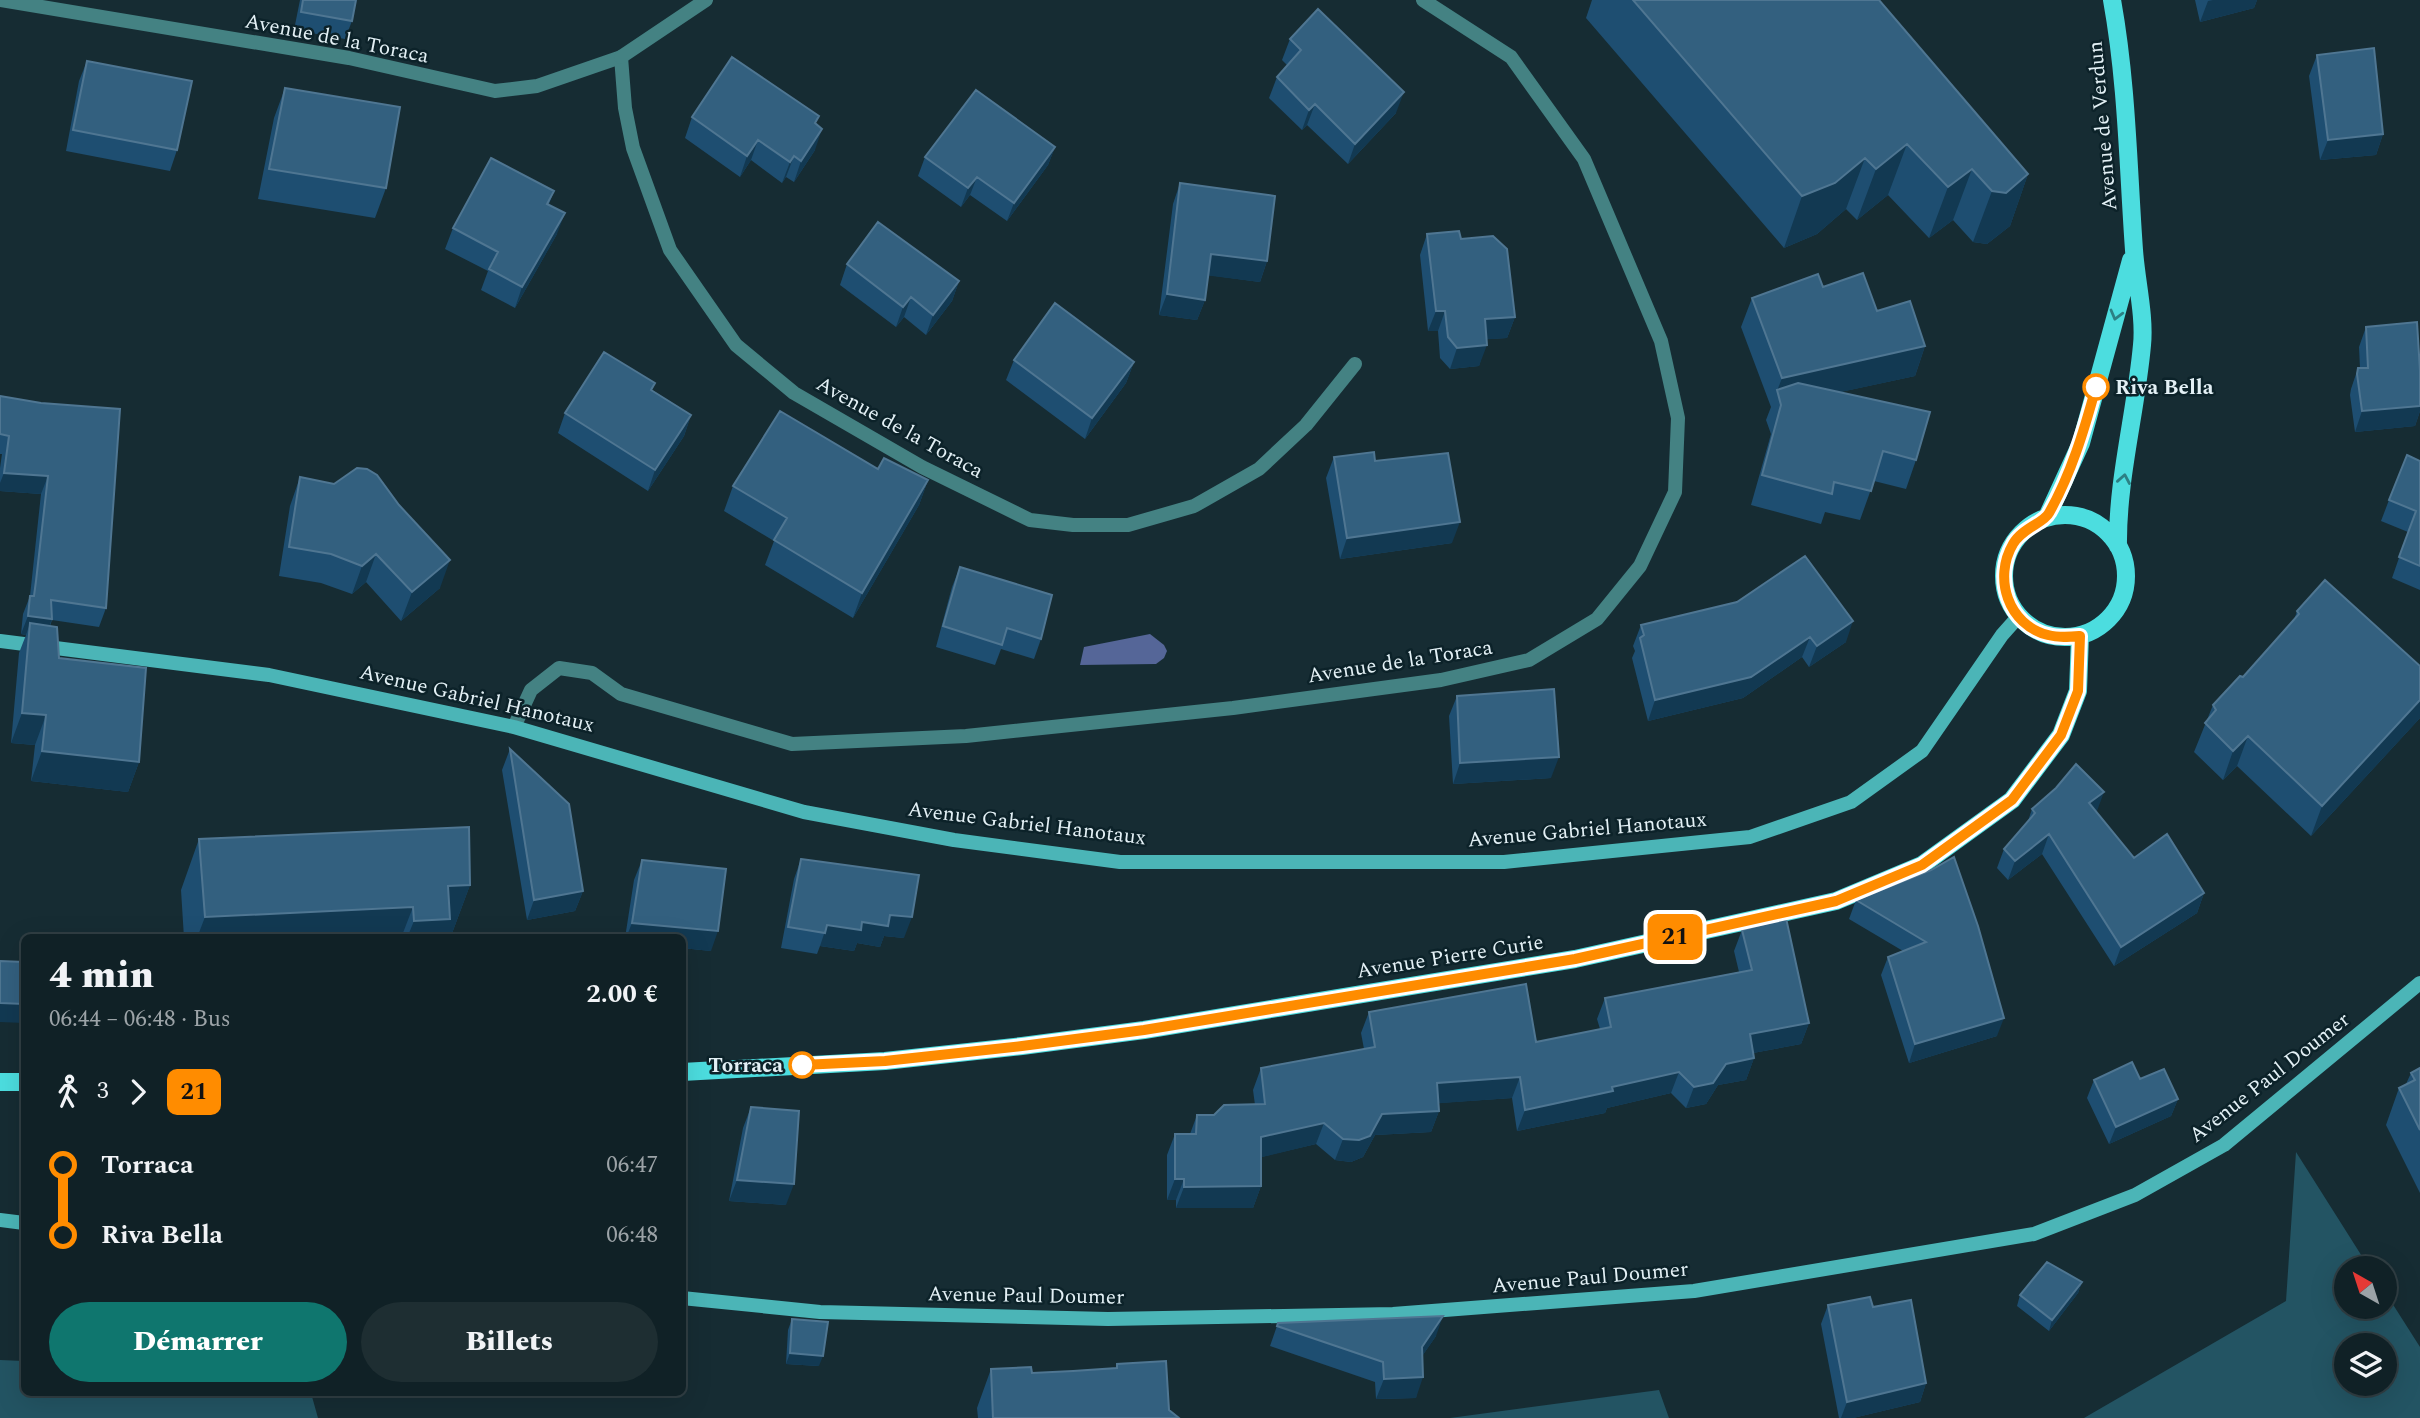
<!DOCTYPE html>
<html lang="fr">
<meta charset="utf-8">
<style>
body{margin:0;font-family:Spectral,serif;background:#1e2e32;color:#f1f3f6;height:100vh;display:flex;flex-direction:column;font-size:26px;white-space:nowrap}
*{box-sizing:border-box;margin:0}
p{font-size:23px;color:#9ca3a7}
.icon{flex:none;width:38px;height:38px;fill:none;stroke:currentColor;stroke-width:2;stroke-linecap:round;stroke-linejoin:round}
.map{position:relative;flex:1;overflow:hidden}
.side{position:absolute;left:21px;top:934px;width:665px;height:462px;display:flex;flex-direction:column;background:#102126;border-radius:10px;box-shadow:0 7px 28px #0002,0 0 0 2px #303e43}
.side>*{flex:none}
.badge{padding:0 14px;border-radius:10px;font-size:24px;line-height:46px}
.needle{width:46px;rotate:321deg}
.fabs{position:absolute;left:2334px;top:1256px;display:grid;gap:14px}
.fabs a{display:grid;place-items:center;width:63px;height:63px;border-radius:50%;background:#102126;box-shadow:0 7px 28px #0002,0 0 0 2px #303e43;font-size:35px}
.map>.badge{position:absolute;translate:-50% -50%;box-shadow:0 0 0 4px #fff}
.legs{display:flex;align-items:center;gap:10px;height:77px;padding:0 28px;font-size:23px}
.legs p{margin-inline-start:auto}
.head{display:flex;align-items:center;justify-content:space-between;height:119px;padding:0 28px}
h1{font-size:38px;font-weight:800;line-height:52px}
.action{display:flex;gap:14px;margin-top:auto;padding:14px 28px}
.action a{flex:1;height:80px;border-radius:42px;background:#0f766e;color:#fff;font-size:28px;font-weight:800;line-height:80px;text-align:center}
.action a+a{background:#1e2e32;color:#f1f3f6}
ul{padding:0 28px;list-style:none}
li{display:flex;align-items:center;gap:24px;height:70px;font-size:26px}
li i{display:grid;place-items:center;width:10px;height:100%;margin:0 9px;background:currentColor}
li i::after{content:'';width:18px;height:18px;margin:-9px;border:5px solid;border-radius:50%;background:#102126}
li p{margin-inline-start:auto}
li:first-child i{background:linear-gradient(#0000 50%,currentColor 0)}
li:last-child i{background:linear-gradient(currentColor 50%,#0000 0)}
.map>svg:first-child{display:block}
.green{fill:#235463;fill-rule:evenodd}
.water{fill:#556698}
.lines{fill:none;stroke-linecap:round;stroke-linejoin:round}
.service{stroke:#448283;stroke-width:14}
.minor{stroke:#448283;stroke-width:14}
.secondary{stroke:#4bb5b7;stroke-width:14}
.primary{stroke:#4cdddf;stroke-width:18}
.wall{fill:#1e4e71}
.shaded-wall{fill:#123952}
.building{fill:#33607f;stroke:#4f7692;stroke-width:2}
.oneway{stroke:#2c8084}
.line-1-casing{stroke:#fff;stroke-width:16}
.line-1{stroke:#ff8c00;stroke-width:10}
.stop-1-dot{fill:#fff;stroke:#ff8c00;stroke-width:3.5}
.labels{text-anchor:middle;stroke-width:5;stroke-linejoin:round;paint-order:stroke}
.street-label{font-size:21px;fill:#e3f0f5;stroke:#0c2229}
.stop-label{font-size:21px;font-weight:bold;fill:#e3f0f5;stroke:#0c2229;text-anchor:start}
</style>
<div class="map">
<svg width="2420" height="1418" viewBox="0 0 2420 1418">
<rect width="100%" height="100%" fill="#162c33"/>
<!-- green -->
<path class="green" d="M2296 1152 2370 1269H2347V1307H2385V1292L2420 1347V1418H2084L2286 1301ZM2347 1346H2385V1384H2347Z
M0 1360 24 1361V1393H311L318 1418H0Z
M1659 1390 1669 1418H1450Z"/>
<!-- water -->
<path class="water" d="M1150 634 1164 645 1167 651 1164 658 1156 664 1080 665 1084 647Z"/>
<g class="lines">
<!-- service -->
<path class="service" d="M0 0 349 58 495 91 537 86 621 57 625 108 633 148 670 250 736 345 794 393 922 467 1030 520 1073 525H1128L1194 506 1259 469 1306 425 1355 364"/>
<!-- minor -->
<path class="minor" d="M621 57 706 0
M514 727 531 690 559 668 592 673 621 694 792 744 966 736 1233 708 1441 680 1529 660 1597 619 1640 566 1675 492 1678 418 1661 341 1584 159 1511 57 1423 0"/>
<!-- secondary -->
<path class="secondary" d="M0 641 269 675 514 727 804 812 954 840 1120 862H1504L1750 837 1851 802 1922 751 2002 635 2018 617
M0 1220 24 1223
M682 1298 820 1312 1108 1319 1393 1314 1694 1291 2034 1234 2135 1195 2224 1145 2420 983"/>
<!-- primary -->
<path class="primary" d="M2112 0C2127 83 2128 166 2134 250 2136 280 2145 316 2142 345 2136 412 2117 480 2118 546
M2004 576a61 61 0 1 1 122 0a61 61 0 1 1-122 0Z
M2047 517 2081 443 2131 260
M682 1072 885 1061 1022 1046 1144 1030 1575 959 1836 901 1922 865 2012 800 2061 735 2078 691 2080 636
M0 1082H24"/>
</g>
<!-- wall -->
<path class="wall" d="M300 0H356L352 21 345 39 294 30Z
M1592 0H1879L2028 174 2010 226 1987 244 1973 242 1953 220 1929 238 1888 195 1857 220 1846 209 1817 234 1784 248 1586 18Z
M2195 0H2257L2254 8 2200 22Z
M1290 39 1396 113 1348 164 1307 125 1302 130 1269 98 1277 77 1287 65 1282 60Z
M2317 55 2383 134 2376 155 2320 160 2309 76Z
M87 61 177 150 170 171 66 151 79 81Z
M285 88 386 188 375 218 258 199 274 118Z
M692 117 816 124 815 150 794 182 786 177 782 183 751 160 740 177 685 138Z
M1055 147 1048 165 1007 221 970 195 961 207 918 176 925 157Z
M1180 183 1267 261 1260 282 1208 275 1205 300 1197 320 1159 315 1173 204Z
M554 191 549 204 557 234 515 308 481 290 488 271 445 249 453 228Z
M1427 234 1461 239 1515 317 1507 338 1487 339 1479 366 1450 369 1440 358 1438 331H1428L1420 255Z
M847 264 959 281 952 301 926 335 904 317 896 327 840 285Z
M1823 287 1877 311 1925 346 1915 376 1840 392 1916 460 1906 489 1874 481 1860 520 1825 512 1821 524 1751 505 1771 434 1766 420 1771 407 1741 327 1752 298Z
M2366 327 2420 371V411L2415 426 2355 432 2350 395 2351 389 2358 368H2360L2359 347Z
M1014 360 1134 362 1126 383 1085 439 1006 380Z
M655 383 652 390 691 415 684 436 648 491 558 433 565 413Z
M0 396 41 403 106 608 99 627 52 620 50 626 59 658 139 762 128 792 31 781 35 745 11 743 19 653 26 635 21 634 23 614 30 596 41 494 0 491V468L2 454H0Z
M1334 457 1375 461 1452 543 1340 559 1326 478Z
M2420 461V590L2392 578 2408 532 2381 521 2389 500Z
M878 469 928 480 919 505 853 618 765 565 774 541 724 511 733 486Z
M300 477 440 588 401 621 366 582 352 594 321 583 279 576 290 506Z
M960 567 1041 639 1034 659 1001 649 995 665 936 647 952 587Z
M1737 602 1846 642 1809 667 1802 657 1743 698 1648 721 1632 658 1635 651 1633 646 1641 625Z
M2297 611 2420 666V718L2311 836 2237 766 2223 780 2194 752 2213 705 2243 677 2294 620Z
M1457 696 1551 778 1453 784 1449 716Z
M510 749 583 891 575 911 527 920 502 770Z
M2032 809 2097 811 2096 812 2134 858 2204 893 2197 913 2114 966 2042 854 2008 880 1997 868 2004 849 2028 821Z
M199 839 470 885 451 936H444V938H184L181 890Z
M801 859 904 938 884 936 880 947 857 943 854 951 820 946 817 954 781 948 794 879Z
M642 860 711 951 682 948V938H625L634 880Z
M1856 900 1978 926 1997 1036 1909 1063 1881 975 1888 957 1903 951 1849 919Z
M1742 930 1809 1023 1801 1044 1753 1053 1754 1058 1746 1080 1718 1085 1706 1104 1686 1108 1671 1093 1607 1108 1605 1113 1517 1131 1512 1098 1438 1103 1439 1111 1431 1132 1375 1135 1363 1157 1351 1162 1335 1160 1316 1144 1261 1157V1186L1253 1208H1176V1200H1167V1155L1175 1134H1190L1197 1115H1214L1255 1105 1253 1090 1261 1068 1364 1049 1361 1033 1369 1012 1536 1042 1600 1029 1597 1019 1605 998 1739 972 1734 951Z
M2420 1068V1193L2386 1125 2399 1088 2406 1084 2411 1073Z
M2140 1079 2178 1099 2171 1116 2109 1144 2087 1098 2094 1080Z
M751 1107 786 1205 729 1201 743 1128Z
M2082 1282 2078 1293 2049 1331 2017 1306 2020 1295Z
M1828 1305 1873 1307 1926 1383 1920 1402 1853 1418H1839L1821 1324Z
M792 1319 819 1366 786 1364 788 1330Z
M1278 1323 1436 1336 1422 1356 1416 1398 1376 1399 1375 1382 1270 1346Z
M1117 1364 1179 1418H978L977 1408 991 1369 1032 1373 1115 1369Z"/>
<!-- shaded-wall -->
<path class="shaded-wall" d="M2213 0H2257L2254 8 2200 22 2208 1Z
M1404 92 1396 113 1348 164 1355 144Z
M1315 104 1307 125 1302 130 1309 110Z
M822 129 815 150 794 182 801 161Z
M2383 134 2376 155 2320 160 2328 140Z
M758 140 751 160 740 177 747 156Z
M1907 144 1888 195 1857 220 1876 169Z
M1055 147 1048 165 1007 221 1014 203Z
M794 156 786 177 782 183 790 162Z
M1865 158 1846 209 1817 234 1784 248 1802 196Z
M1972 169 1953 220 1929 238 1948 187Z
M2028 174 2010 226 1987 244 1973 242 1992 191Z
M977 177 970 195 961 207 968 188Z
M565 213 557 234 515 308 522 287Z
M1211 254 1267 261 1260 282 1204 275Z
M959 281 952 301 926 335 933 315Z
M1167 294 1205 300 1197 320 1159 315Z
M911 297 904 317 896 327 903 307Z
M1436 311H1445L1438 331H1428Z
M1515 317 1507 338 1477 340 1485 319Z
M1487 345 1479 366 1450 369 1457 348Z
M1925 346 1915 376 1781 405 1777 391 1782 378Z
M1134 362 1126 383 1085 439 1092 418Z
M2420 406V411L2415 426 2355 432 2362 411Z
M691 415 684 436 648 491 655 470Z
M4 473 48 476 41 494 0 491V483Z
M928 480 919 505 853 618 862 593Z
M1460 522 1452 543 1340 559 1347 538Z
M376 554 366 582 352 594 362 566Z
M450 560 440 588 401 621 412 592Z
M28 616 52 619 45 637 30 623 26 635 21 634Z
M1853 621 1846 642 1809 667 1817 646Z
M1810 637 1802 657 1743 698 1648 721 1655 700Z
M2420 700V718L2311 836 2322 806Z
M22 713 46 715 35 745 11 743Z
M2248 736 2237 766 2223 780 2233 751Z
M42 751 139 762 128 792 31 781Z
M1559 757 1551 778 1453 784 1460 763Z
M2104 792 2097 811 2082 822 2089 803Z
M2049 834 2042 854 2008 880 2015 861Z
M470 885 451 936H444V938H407L414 921 448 886Z
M583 891 575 911 527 920 534 900Z
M2204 893 2197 913 2114 966 2121 947Z
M413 907 401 938H197L205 917Z
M890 915 912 917 904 938 884 936 880 947 857 943 854 951 820 946 827 925Z
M632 923 718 931 711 951 682 948V938H626Z
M0 1003 24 1004V1023L0 1022Z
M2004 1018 1997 1036 1909 1063 1915 1044Z
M1809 1023 1801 1044 1742 1055 1750 1034Z
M1754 1058 1746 1080 1718 1085 1706 1104 1686 1108 1694 1087 1726 1064Z
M1679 1072 1671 1093 1607 1108 1605 1113 1517 1131 1525 1110 1612 1087Z
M1520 1077 1512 1098 1429 1104 1437 1083Z
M2178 1099 2171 1116 2109 1144 2116 1127Z
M1439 1111 1431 1132 1375 1135 1363 1157 1351 1162 1335 1160 1343 1139 1382 1114Z
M1324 1123 1316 1144 1254 1159 1261 1137Z
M1175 1179H1184L1176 1200H1167Z
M737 1180 794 1184 786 1205 729 1201Z
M1261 1186 1253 1208H1176L1184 1187Z
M2082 1282 2078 1293 2049 1331 2052 1320Z
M1443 1316 1436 1336 1414 1368 1422 1347Z
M790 1353 823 1356 819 1366 786 1364Z
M1423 1377 1416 1398 1376 1399 1384 1379Z
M1926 1383 1920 1402 1853 1418H1841L1847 1402Z"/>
<!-- building -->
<path class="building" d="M303 0H356L352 21 301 12Z
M1633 0H1879L2028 174 2006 193 1992 191 1972 169 1948 187 1907 144 1876 169 1865 158 1835 183 1802 196Z
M1318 9 1404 92 1355 144 1315 104 1309 110 1277 77 1301 50 1290 39Z
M2374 48 2383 134 2328 140 2317 55Z
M732 57 819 116 815 123 822 129 801 161 794 156 790 162 758 140 747 156 692 117Z
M87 61 192 81 177 150 73 130Z
M285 88 400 107 386 188 269 169Z
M976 90 1055 147 1014 203 977 177 968 188 925 157Z
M491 158 554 191 547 204 565 213 522 287 489 269 498 252 453 228Z
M1180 183 1275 196 1267 261 1211 254 1205 300 1167 294Z
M878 222 959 281 933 315 911 297 903 307 847 264Z
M1459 231 1461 239 1493 236 1507 249 1515 317 1485 319 1487 345 1457 348 1448 337 1445 311H1436L1427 234Z
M1863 273 1877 311 1910 301 1925 346 1782 378 1752 298 1818 274 1823 287Z
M1055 303 1134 362 1092 418 1014 360Z
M2417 322 2420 371V406L2362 411 2357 374 2358 368H2368L2366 327Z
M604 352 655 383 651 390 691 415 655 470 565 413Z
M1798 383 1930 412 1916 460 1883 451 1871 491 1834 482 1832 494 1762 475 1781 405 1777 390Z
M0 396 41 403 120 409 106 608 51 600 52 619 28 616 30 596H34L36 581 48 476 4 473 9 436 0 434Z
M780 411 878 469 884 458 928 480 862 593 774 540 787 518 733 486Z
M1374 452 1375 461 1448 453 1460 522 1347 538 1334 457Z
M2407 455 2420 461V566L2399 557 2416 511 2389 500Z
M357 468 367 469 377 475 399 505 450 560 412 592 376 554 362 566 331 554 289 547 300 477 334 484Z
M1805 556 1853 621 1817 646 1810 637 1751 677 1655 700 1640 638 1644 635 1641 625 1737 602Z
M960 567 1052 595 1041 639 1007 628 1002 645 943 626Z
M2325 580 2420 666V700L2322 806 2248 736 2233 751 2205 723 2216 710 2213 705 2240 676 2243 677 2299 614 2297 611Z
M30 623 57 627 59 658 146 668 139 762 42 751 46 715 22 713Z
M1554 689 1559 757 1460 763 1457 696Z
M510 749 569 804 583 891 534 900Z
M2076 764 2104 792 2089 803 2134 858 2167 834 2204 893 2121 947 2049 834 2015 861 2004 849 2035 813 2032 809 2056 788Z
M469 827 470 885 448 886 450 919 414 921 413 907 205 917 199 839Z
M1954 857 1978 926 2004 1018 1915 1044 1888 957 1926 942 1856 900 1931 870Z
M801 859 919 875 912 917 890 915 888 926 862 922 861 930 827 925 825 933 788 927Z
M642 860 726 869 718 931 632 923Z
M1786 918 1809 1023 1750 1034 1754 1058 1726 1064 1713 1083 1694 1087 1679 1072 1612 1087 1613 1091 1525 1110 1520 1077 1437 1083 1439 1111 1382 1114 1370 1136 1359 1140 1343 1139 1324 1123 1261 1137V1186L1184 1187V1179H1175V1134H1196L1197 1115H1214L1224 1105 1265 1104 1261 1068 1375 1047 1369 1012 1526 984 1536 1042 1611 1027 1605 998 1752 970 1742 930Z
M58 933 122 938H58Z
M0 961 24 962V1004L0 1003Z
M2132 1062 2140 1079 2164 1069 2178 1099 2116 1127 2094 1080Z
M2420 1068V1130L2399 1088 2415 1080 2411 1073Z
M751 1107 799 1111 794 1184 737 1180Z
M2047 1262 2082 1282 2052 1320 2020 1295Z
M1870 1297 1873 1307 1911 1300 1926 1383 1847 1402 1828 1305Z
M1443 1316 1422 1347 1423 1377 1384 1379 1383 1362 1277 1326 1278 1323Z
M792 1319 828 1322 823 1356 790 1353Z
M1166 1361 1169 1410 1179 1418H993L991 1369 1031 1367 1032 1373 1073 1371 1117 1368V1364Z"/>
<!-- one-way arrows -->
<defs><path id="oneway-chevron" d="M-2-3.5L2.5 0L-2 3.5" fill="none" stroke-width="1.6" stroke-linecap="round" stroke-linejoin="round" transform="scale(1.75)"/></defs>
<g class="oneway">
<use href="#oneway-chevron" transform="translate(2116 315) rotate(105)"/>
<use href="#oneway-chevron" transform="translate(2124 479) rotate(-80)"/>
</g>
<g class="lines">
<defs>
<path id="line-1" d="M802 1065 885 1061 1022 1046 1144 1030 1575 959 1836 901 1922 865 2012 800 2061 735 2078 691 2080 636C2069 637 2059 638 2048 635 2008 625 1993 578 2013 544 2022 528 2044 523 2049 513 2071 474 2084 431 2096 387"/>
</defs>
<!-- line-1 casing -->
<use href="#line-1" class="line-1-casing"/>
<!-- line-1 -->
<use href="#line-1" class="line-1"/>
</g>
<!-- markers -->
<g class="stop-1-dot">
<circle cx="2096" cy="387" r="12"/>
<circle cx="802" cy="1065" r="12"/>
</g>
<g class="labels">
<!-- street labels -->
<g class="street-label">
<text transform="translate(337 38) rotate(11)" y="7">Avenue de la Toraca</text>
<text transform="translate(2102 126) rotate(-95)" y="7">Avenue de Verdun</text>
<text transform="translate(900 427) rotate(29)" y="7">Avenue de la Toraca</text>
<text transform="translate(1400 661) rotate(-9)" y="7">Avenue de la Toraca</text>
<text transform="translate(477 698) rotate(13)" y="7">Avenue Gabriel Hanotaux</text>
<text transform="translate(1027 823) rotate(7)" y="7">Avenue Gabriel Hanotaux</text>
<text transform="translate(1587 829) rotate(-5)" y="7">Avenue Gabriel Hanotaux</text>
<text transform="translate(1450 956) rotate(-9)" y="7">Avenue Pierre Curie</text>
<text transform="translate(2269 1077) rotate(-38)" y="7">Avenue Paul Doumer</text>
<text transform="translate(1590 1277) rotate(-5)" y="7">Avenue Paul Doumer</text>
<text transform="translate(1026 1295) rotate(1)" y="7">Avenue Paul Doumer</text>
</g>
<!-- stop labels -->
<g class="stop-label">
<text x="2115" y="394">Riva Bella</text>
<text x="783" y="1072" text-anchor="end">Torraca</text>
</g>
</g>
</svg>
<div class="fabs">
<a><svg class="needle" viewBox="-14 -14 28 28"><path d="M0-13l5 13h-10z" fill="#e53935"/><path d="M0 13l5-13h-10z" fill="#9ca3a7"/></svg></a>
<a><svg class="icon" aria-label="layers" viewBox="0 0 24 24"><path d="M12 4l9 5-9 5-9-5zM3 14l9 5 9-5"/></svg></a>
</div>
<b class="badge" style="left:1675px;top:937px;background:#ff8c00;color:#111">21</b>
<section class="side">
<div class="head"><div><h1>4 min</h1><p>06:44 – 06:48 · Bus</p></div><b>2.00 €</b></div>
<div class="legs"><svg class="icon" aria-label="walk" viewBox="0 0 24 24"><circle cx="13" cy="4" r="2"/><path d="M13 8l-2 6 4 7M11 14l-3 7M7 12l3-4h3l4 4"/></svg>3<svg class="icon" aria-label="forward" viewBox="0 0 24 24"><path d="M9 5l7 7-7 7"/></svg><b class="badge" style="background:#ff8c00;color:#111">21</b></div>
<ul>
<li><i style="color:#ff8c00"></i><b>Torraca</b><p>06:47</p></li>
<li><i style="color:#ff8c00"></i><b>Riva Bella</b><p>06:48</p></li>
</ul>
<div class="action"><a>Démarrer</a><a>Billets</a></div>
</section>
</div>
